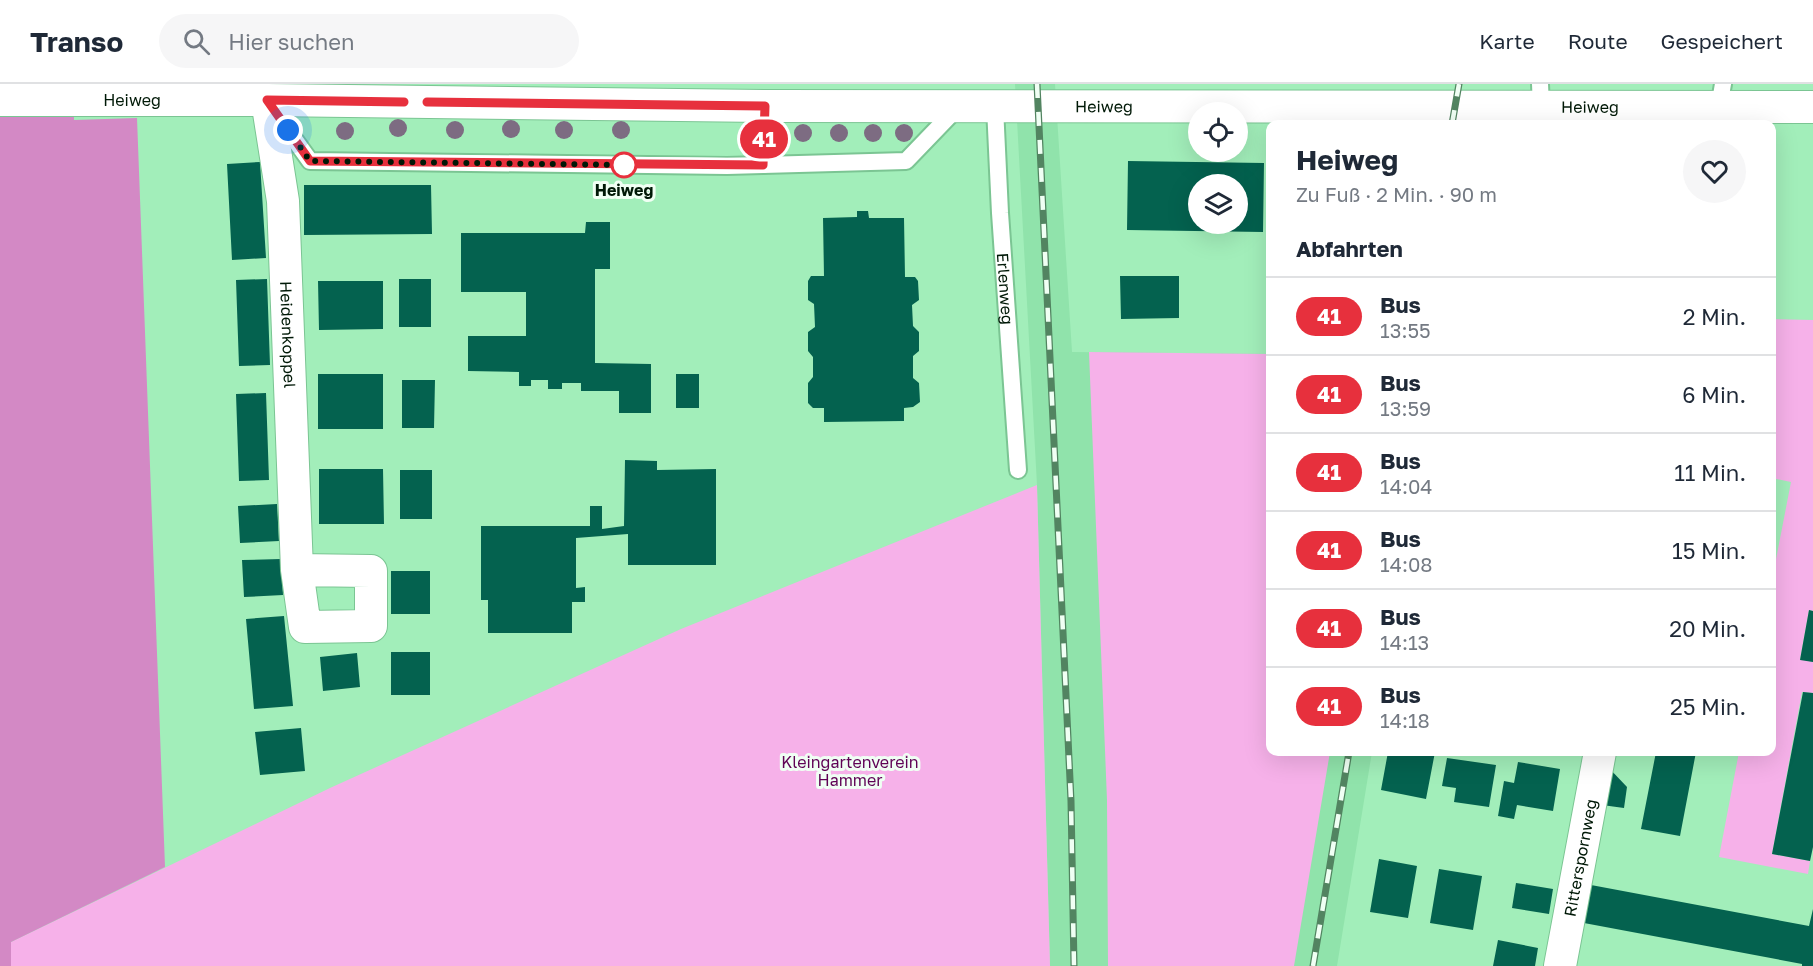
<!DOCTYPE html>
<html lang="de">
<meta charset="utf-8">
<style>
body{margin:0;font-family:"Golos Text",sans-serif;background:#f6f6f7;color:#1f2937;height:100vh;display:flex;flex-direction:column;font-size:22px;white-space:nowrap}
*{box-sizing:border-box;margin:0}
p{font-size:20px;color:#747a83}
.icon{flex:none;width:33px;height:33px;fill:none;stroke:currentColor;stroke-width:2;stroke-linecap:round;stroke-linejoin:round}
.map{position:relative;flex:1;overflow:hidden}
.panel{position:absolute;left:1266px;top:36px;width:510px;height:636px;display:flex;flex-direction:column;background:#fff;border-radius:12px;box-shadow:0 6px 24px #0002}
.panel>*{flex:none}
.badge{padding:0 12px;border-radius:20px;font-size:21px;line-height:39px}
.tools{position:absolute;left:1188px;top:18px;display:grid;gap:12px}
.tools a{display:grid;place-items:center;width:60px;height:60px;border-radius:50%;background:#fff;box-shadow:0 6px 24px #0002;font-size:30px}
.you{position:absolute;width:30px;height:30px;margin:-15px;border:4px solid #fff;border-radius:50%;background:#1a73e8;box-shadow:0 0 0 9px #1a73e833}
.map>.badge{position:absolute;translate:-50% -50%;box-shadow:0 0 0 3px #fff}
h2{padding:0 30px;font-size:22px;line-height:54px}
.round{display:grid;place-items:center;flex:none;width:63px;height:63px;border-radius:32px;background:#f6f6f7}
.headline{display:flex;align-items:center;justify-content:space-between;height:102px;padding:0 30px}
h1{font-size:28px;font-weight:700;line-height:45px}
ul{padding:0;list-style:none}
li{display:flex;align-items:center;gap:18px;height:78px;padding:0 30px;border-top:2px solid #e0e1e3}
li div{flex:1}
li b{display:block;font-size:22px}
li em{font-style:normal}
li .badge{min-width:66px;font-weight:700;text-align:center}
header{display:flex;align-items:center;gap:36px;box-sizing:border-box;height:84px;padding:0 30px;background:#fff;border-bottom:2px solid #e0e1e3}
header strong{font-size:28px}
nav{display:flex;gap:33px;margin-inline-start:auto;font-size:21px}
.search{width:420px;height:54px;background:#f6f6f7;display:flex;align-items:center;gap:15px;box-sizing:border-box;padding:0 21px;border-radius:33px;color:#747a83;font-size:22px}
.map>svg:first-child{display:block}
.built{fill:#90e3ab}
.green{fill:#f6b1e9}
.forest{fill:#d389c5}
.building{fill:#04624f;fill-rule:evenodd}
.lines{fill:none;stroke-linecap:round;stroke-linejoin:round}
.service-casing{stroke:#7bc593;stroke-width:20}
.minor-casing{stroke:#7bc593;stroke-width:34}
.service{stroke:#fff;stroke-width:16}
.minor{stroke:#fff;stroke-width:32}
.rail-casing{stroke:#528461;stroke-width:7}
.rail{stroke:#f0fff4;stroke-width:4.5;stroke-dasharray:14;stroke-linecap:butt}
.tree{fill:#7d6c82}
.line-casing{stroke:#fff;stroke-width:14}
.line{stroke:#e7303d;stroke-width:9}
.walk{stroke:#001907;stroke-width:6;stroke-dasharray:0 10.8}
.stop-dot{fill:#fff;stroke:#e7303d;stroke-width:3}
.labels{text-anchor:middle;stroke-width:6;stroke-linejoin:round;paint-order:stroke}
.street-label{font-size:16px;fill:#001907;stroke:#f0fff4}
.stop-label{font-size:16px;font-weight:bold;fill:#001907;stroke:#f0fff4}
.park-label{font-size:16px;fill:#5f0255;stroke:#f0fff4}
</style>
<header>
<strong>Transo</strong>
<div class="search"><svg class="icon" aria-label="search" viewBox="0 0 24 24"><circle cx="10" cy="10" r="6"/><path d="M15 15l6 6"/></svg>Hier suchen</div>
<nav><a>Karte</a><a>Route</a><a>Gespeichert</a></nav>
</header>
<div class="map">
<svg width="1813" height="882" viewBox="0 0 1813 882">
<rect width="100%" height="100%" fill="#a2eeba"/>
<!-- built -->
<path class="built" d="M1015 0H1055L1072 268 1270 270V668H1372L1337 882H1050L1037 401Z"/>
<!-- green -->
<path class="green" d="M1772 235 1813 236V527L1809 526 1800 575 1813 578V609L1802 608 1772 770 1810 777 1808 790 1719 773 1739 668H1772V496L1791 398 1772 394Z
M1089 268 1270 270V668H1330L1294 882H1108L1107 716Z
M1037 401 1050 882H11V858L330 704 681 545Z"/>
<!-- forest -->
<path class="forest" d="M0 0H73L74 36 137 34 165 783 11 858V882H0Z"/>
<!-- building -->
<path class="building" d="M1128 77 1264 79 1263 148 1127 146ZM1198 100H1238V140H1198Z
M260 78 266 174 232 176 227 80Z
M304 101H431L432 150 304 151Z
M857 127H868L869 134H904L905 193H915L918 197 919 216 912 221 913 242 919 248V267L913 272V294L919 299 920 318 913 323 904 324V337L824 338V324H813L808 319V299L813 293V273L808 267V248L815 243 814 220 808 216V197L811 192H824L823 134 857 133Z
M586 138H610V185H595V279L651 280V329H619V307H581V299H562V305H548V296H531V302H519V288L468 287V252H526V208H461V149H585Z
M1120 192H1179V234L1121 235Z
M267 195 270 281 239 282 236 196Z
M399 195H431V243H399Z
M318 197H383V245L319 246Z
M318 290H383V345H318Z
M676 290H699V324H676Z
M402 296H435L434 344H402Z
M266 309 269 396 239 397 236 310Z
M625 376 657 377V386L716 385V481H628V450L576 454V504L585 503V518H572V549H488V516H481V442H590V422H602V445L624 442Z
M319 385H383L384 440H319Z
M400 386H432V435H400Z
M277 420 279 457 240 459 238 422Z
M281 475 283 511 244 513 242 476Z
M391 487H430V530H391Z
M1809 526 1813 527V578L1800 576Z
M284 532 293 622 254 625 246 535Z
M391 568H430V611H391Z
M357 569 360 603 323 607 320 573Z
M1803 608 1813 609V763L1810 777 1772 770Z
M301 644 305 687 260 691 255 648Z
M1388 668H1435L1426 715 1381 706Z
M1656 668H1696L1680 752 1641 745Z
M1447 674 1496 681 1489 723 1454 718 1456 704 1442 702Z
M1518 678 1560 685 1553 727 1517 721 1514 735 1498 732 1504 697 1514 699Z
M1608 683 1627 703 1624 724 1602 721Z
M1379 775 1417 782 1408 834 1370 828Z
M1439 785 1482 792 1473 846 1430 839Z
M1516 799 1553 805 1549 830 1512 824Z
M1591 801 1809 842 1813 825V882H1802V880L1584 839Z
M1498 856 1538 864 1535 882H1493Z"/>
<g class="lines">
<defs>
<g id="service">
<path d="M1540 0 1541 23"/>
<path id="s1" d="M995 23 1000 129 1018 386"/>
<path d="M1719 23 1723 0"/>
<path d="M274 27 310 77 727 82 763 81 765 22"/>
<path d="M763 81 906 77 958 23"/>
</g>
<g id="minor">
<path id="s2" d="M0 16H267L765 22 1813 23"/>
<path id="s3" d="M267 16 283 117 297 486 305 543 371 542V487L297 486"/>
<path id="s4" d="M1560 882 1600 668"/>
</g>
</defs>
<!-- service casing -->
<use href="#service" class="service-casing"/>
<!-- minor casing -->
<use href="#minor" class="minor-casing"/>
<!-- service -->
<use href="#service" class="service"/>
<!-- minor -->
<use href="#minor" class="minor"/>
<defs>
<path id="rail" d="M1037 0 1071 717 1074 882
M1452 40 1459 0
M1313 882 1349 668"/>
</defs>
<!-- rail casing -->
<use href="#rail" class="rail-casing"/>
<!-- rail -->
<use href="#rail" class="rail"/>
</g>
<!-- trees -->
<g class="tree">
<circle cx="398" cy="44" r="9"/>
<circle cx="511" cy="45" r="9"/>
<circle cx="455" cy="46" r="9"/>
<circle cx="564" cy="46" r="9"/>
<circle cx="621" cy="46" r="9"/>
<circle cx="345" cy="47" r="9"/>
<circle cx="803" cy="49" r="9"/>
<circle cx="839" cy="49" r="9"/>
<circle cx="873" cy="49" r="9"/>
<circle cx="904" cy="49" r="9"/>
</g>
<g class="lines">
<defs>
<path id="line" d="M404 18 267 16 310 77 763 81 765 22 427 18"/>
</defs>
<!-- line casing -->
<use href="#line" class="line-casing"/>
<!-- line -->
<use href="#line" class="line"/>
<!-- walk -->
<path class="walk" d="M288 46 310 77 626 81H624"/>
</g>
<!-- markers -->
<circle class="stop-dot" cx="624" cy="81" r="12"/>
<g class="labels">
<!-- street labels -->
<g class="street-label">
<text dy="6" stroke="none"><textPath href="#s2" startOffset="132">Heiweg</textPath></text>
<text dy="6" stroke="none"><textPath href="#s2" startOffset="1104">Heiweg</textPath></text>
<text dy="6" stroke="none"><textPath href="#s2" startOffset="1590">Heiweg</textPath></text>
<text dy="6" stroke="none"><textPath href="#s1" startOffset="182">Erlenweg</textPath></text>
<text dy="6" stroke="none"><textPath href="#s3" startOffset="236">Heidenkoppel</textPath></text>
<text dy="6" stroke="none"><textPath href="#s4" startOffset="110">Ritterspornweg</textPath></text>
</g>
<!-- stop labels -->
<g class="stop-label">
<text x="624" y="112">Heiweg</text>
</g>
<!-- park labels -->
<g class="park-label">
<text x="850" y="684">Kleingartenverein<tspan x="850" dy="18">Hammer</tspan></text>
</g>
</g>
</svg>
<div class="tools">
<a><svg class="icon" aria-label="locate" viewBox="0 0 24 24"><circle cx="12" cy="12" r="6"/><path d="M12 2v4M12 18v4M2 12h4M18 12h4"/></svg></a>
<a><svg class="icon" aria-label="layers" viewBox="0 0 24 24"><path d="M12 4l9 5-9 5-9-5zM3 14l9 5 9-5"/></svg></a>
</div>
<div class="you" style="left:288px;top:46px"></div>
<b class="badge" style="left:764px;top:55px;background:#e7303d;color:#fff">41</b>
<section class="panel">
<div class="headline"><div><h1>Heiweg</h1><p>Zu Fuß · 2 Min. · 90 m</p></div><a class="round"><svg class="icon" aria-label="heart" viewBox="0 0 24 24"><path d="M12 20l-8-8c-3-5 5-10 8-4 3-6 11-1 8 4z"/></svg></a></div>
<h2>Abfahrten</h2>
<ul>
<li><span class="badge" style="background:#e7303d;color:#fff">41</span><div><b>Bus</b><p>13:55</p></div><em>2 Min.</em></li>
<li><span class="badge" style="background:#e7303d;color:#fff">41</span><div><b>Bus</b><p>13:59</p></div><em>6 Min.</em></li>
<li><span class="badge" style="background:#e7303d;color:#fff">41</span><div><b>Bus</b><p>14:04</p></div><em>11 Min.</em></li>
<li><span class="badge" style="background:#e7303d;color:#fff">41</span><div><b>Bus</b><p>14:08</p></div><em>15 Min.</em></li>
<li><span class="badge" style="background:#e7303d;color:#fff">41</span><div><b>Bus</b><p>14:13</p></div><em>20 Min.</em></li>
<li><span class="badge" style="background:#e7303d;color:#fff">41</span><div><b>Bus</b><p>14:18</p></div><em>25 Min.</em></li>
</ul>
</section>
</div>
